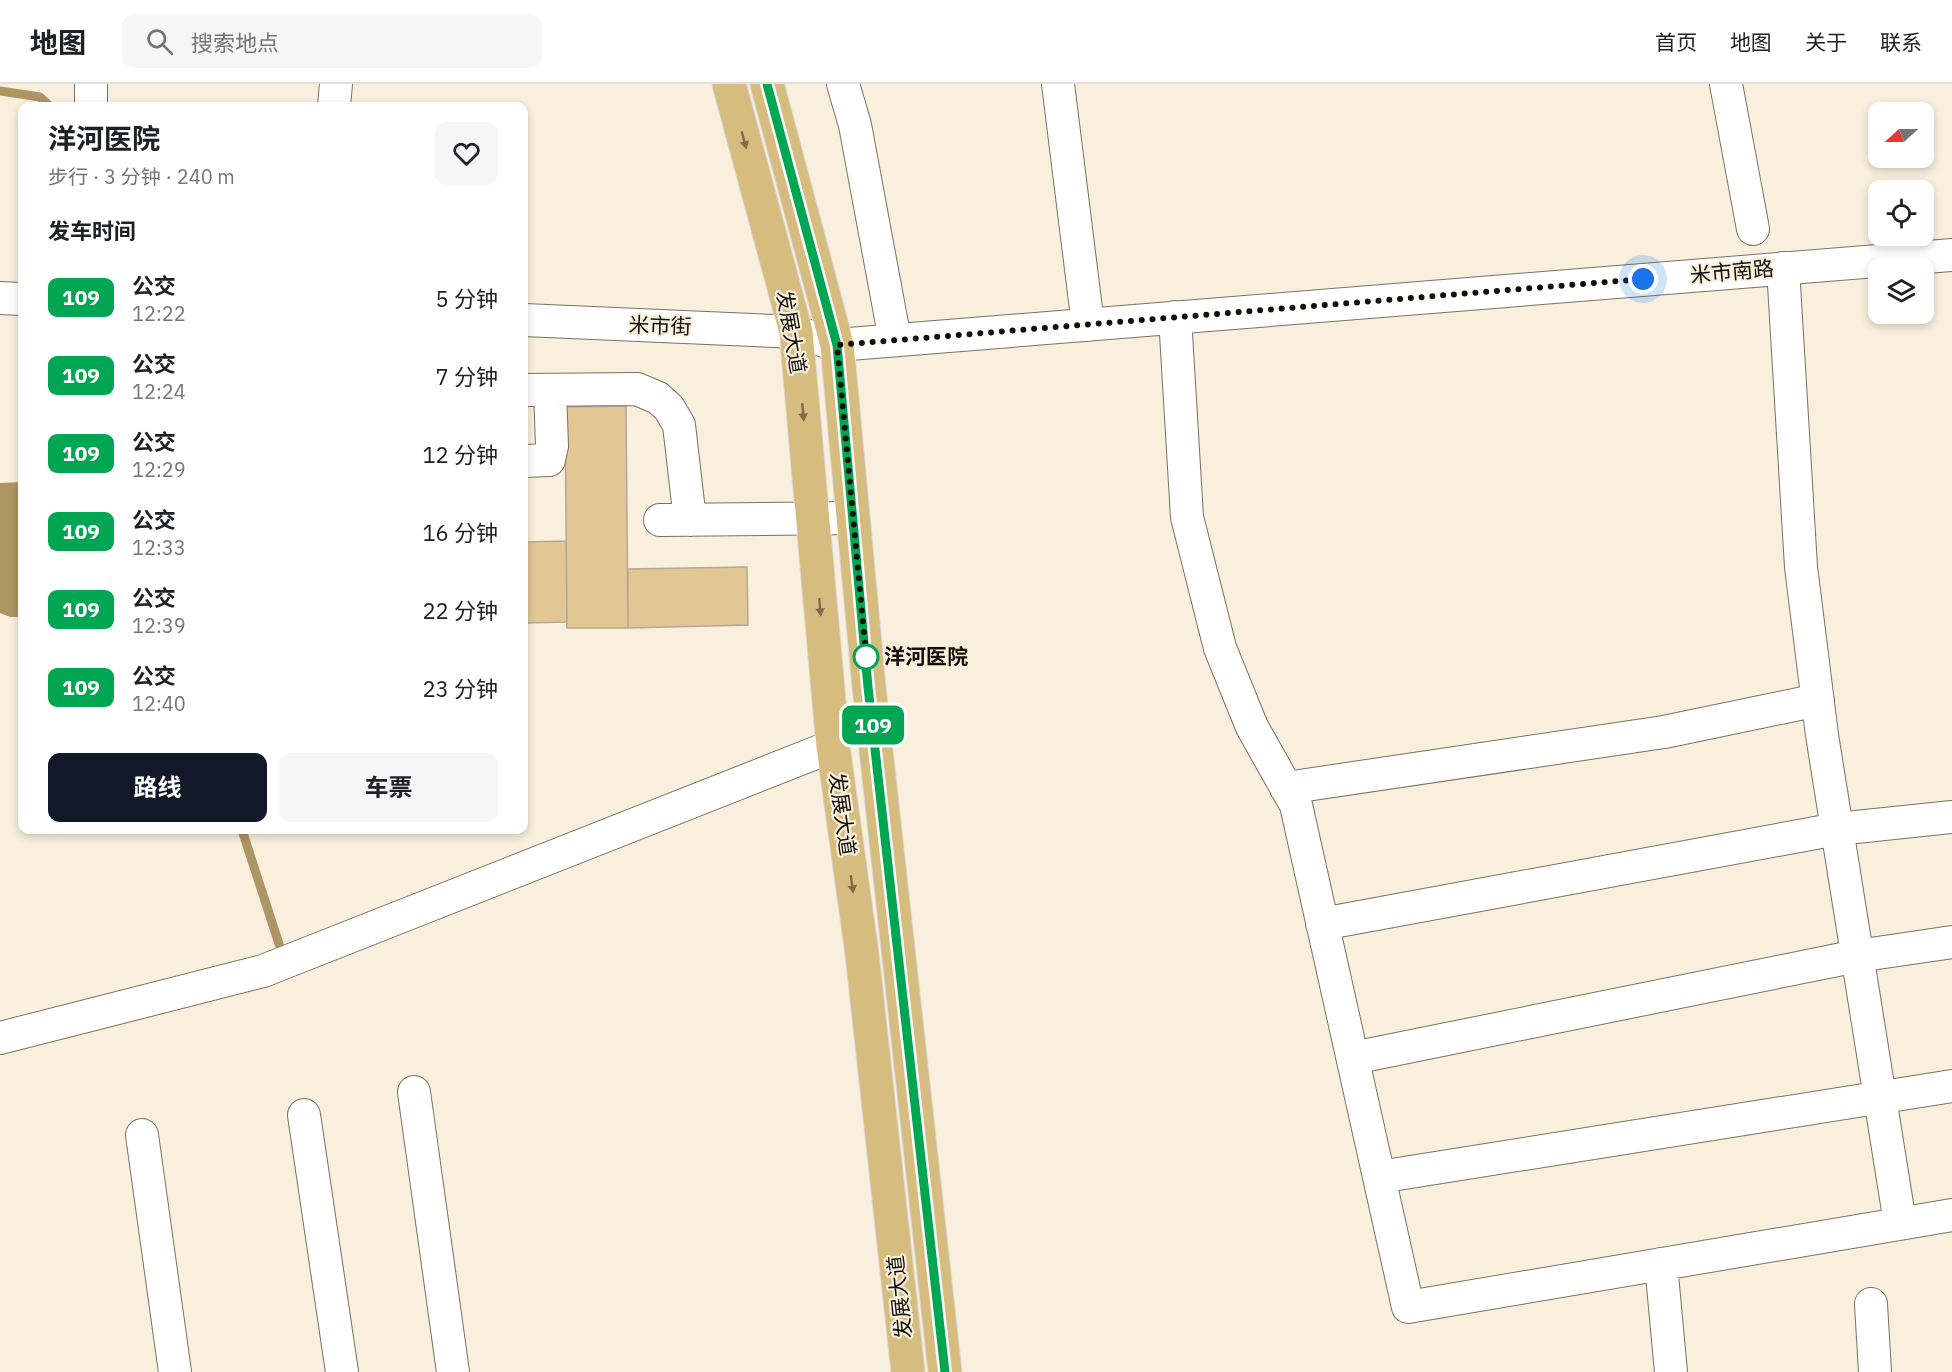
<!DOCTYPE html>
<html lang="zh">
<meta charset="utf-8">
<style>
body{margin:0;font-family:"IBM Plex Sans","Noto Sans SC",sans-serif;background:#f6f6f6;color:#202124;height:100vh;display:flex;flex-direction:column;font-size:22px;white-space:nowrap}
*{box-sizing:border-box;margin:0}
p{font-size:20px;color:#757577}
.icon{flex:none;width:33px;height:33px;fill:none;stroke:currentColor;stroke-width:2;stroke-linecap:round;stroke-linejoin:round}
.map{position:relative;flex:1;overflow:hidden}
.sheet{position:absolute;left:18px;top:18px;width:510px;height:732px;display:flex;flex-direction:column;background:#fff;border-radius:12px;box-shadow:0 3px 9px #0003}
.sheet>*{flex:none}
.badge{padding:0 12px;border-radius:9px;font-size:21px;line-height:39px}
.needle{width:39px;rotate:249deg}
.buttons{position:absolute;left:1868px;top:18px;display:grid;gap:12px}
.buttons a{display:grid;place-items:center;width:66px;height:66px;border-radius:12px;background:#fff;box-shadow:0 3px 9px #0003;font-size:30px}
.you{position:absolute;width:30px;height:30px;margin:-15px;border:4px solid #fff;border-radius:50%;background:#1a73e8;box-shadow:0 0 0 9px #1a73e833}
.map>.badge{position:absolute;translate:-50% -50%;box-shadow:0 0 0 3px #fff}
h2{padding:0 30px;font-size:22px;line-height:54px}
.round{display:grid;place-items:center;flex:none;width:63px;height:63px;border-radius:12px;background:#f6f6f6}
.head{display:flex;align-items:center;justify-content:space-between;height:102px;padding:0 30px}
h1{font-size:28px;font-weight:700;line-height:45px}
.primary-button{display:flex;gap:12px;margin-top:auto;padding:12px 30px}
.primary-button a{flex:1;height:69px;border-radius:12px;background:#111827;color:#fff;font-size:24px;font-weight:700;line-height:69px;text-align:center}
.primary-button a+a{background:#f6f6f6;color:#202124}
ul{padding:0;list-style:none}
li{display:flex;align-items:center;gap:18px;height:78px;padding:0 30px}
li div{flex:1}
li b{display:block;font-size:22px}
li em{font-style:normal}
li .badge{min-width:66px;font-weight:700;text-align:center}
header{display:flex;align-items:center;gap:36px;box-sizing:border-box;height:84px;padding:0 30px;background:#fff;border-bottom:2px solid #e0e0e0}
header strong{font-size:28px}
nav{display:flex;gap:33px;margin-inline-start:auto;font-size:21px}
.search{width:420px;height:54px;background:#f6f6f6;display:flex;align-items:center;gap:15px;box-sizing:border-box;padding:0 21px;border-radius:12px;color:#757577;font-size:22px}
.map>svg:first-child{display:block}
.water{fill:#ae9564}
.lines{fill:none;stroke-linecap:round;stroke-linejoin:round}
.stream{stroke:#ae9564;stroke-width:9}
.building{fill:#e2c795;stroke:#b1a897;stroke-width:1.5}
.minor-casing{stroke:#7a7162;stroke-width:34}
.major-casing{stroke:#d9d8d7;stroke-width:35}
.minor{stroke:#fff;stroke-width:32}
.major{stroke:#d6bc7f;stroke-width:33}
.oneway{fill:#7d6e49}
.line-casing{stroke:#fff;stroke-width:14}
.line{stroke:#00a651;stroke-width:9}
.walk{stroke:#110e08;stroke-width:6;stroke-dasharray:0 10.8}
.stop-dot{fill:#fff;stroke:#00a651;stroke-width:3}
.labels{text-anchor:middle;stroke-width:4.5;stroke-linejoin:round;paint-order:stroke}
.street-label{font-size:21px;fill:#110e08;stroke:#f9efdd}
.stop-label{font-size:21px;font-weight:bold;fill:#110e08;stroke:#f9efdd;text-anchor:start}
</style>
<header>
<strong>地图</strong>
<div class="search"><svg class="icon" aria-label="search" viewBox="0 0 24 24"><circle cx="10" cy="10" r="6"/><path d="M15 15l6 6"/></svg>搜索地点</div>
<nav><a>首页</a><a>地图</a><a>关于</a><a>联系</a></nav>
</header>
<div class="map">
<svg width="1952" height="1288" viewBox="0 0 1952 1288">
<rect width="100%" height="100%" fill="#f9efdd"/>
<!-- water -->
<path class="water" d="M22 398V533H10L0 529V399Z"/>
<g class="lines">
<!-- stream -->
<path class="stream" d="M0 7 40 13 50 22
M242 746 279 860"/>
</g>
<!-- building -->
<path class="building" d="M626 322 628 544H567L565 323Z
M566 457 567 538 524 539V458Z
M747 483 748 541 628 544V485Z"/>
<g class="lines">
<defs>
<path id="minor" d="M843 0 855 41 895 256
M1058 0 1088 241
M1726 0 1753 145
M91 22V0
M334 22 336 0
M1783 184 1801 483 1822 651 1900 1139
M0 214 22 215
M1175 233 1187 433 1220 564 1252 643 1296 721 1408 1223 1952 1131
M524 236 796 248 837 261 1952 171
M524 306 637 305 658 314 669 324 679 341 690 436
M524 377 549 376 552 362 550 306
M660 436 853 434
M1286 704 1664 648 1818 616
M1322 840 1837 745 1952 733
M0 954 263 887 833 662
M1353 974 1857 872 1952 858
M414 1008 453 1288
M304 1031 342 1288
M142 1051 175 1288
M1379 1093 1952 1002
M1661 1180 1671 1288
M1871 1220 1875 1288"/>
<path id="major" d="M729 0 796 248 833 662 862 870 908 1288
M767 0 837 261 869 603 945 1288"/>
</defs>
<!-- minor casing -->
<use href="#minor" class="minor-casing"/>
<!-- major casing -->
<use href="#major" class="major-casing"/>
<!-- minor -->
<use href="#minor" class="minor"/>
<!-- major -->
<use href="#major" class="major"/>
</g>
<!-- one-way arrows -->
<defs><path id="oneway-solid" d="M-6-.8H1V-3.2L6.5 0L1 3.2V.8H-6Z" transform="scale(1.5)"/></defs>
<g class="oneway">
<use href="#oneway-solid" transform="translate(744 56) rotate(75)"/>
<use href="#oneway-solid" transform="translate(803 328) rotate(85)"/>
<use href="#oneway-solid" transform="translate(820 523) rotate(85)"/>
<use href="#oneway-solid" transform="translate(852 800) rotate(82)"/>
</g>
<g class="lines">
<defs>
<path id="line" d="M767 0 837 261 868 603 945 1288"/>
</defs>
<!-- line casing -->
<use href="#line" class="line-casing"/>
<!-- line -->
<use href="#line" class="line"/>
<!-- walk -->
<path class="walk" d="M866 573 867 582 837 261 1643 195"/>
</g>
<!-- markers -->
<circle class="stop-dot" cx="866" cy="573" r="12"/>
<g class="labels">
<!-- street labels -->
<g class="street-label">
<text transform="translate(1732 188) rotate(-5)" y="7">米市南路</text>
<text transform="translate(660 242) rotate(2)" y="7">米市街</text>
<text transform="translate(791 248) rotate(80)" y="7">发展大道</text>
<text transform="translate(842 730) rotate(82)" y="7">发展大道</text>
<text transform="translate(900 1213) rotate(-96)" y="7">发展大道</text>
</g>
<!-- stop labels -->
<g class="stop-label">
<text x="884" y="580">洋河医院</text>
</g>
</g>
</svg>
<div class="buttons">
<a><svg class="needle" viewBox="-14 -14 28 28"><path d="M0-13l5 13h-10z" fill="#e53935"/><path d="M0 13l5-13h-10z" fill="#757577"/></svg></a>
<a><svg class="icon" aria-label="locate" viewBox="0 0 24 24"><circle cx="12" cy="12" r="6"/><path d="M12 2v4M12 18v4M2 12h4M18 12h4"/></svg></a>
<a><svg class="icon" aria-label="layers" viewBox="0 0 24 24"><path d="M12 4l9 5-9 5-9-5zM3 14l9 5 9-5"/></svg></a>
</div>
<div class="you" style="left:1643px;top:195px"></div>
<b class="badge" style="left:873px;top:641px;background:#00a651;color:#fff">109</b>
<section class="sheet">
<div class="head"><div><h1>洋河医院</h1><p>步行 · 3 分钟 · 240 m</p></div><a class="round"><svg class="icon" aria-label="heart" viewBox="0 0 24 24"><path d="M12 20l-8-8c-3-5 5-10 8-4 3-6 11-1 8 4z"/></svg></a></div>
<h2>发车时间</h2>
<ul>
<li><span class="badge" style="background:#00a651;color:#fff">109</span><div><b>公交</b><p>12:22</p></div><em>5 分钟</em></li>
<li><span class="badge" style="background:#00a651;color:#fff">109</span><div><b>公交</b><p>12:24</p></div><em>7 分钟</em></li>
<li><span class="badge" style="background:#00a651;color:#fff">109</span><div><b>公交</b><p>12:29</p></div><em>12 分钟</em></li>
<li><span class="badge" style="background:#00a651;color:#fff">109</span><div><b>公交</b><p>12:33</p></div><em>16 分钟</em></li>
<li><span class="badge" style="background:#00a651;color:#fff">109</span><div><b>公交</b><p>12:39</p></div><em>22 分钟</em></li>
<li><span class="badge" style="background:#00a651;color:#fff">109</span><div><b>公交</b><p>12:40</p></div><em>23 分钟</em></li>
</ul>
<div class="primary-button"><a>路线</a><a>车票</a></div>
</section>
</div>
